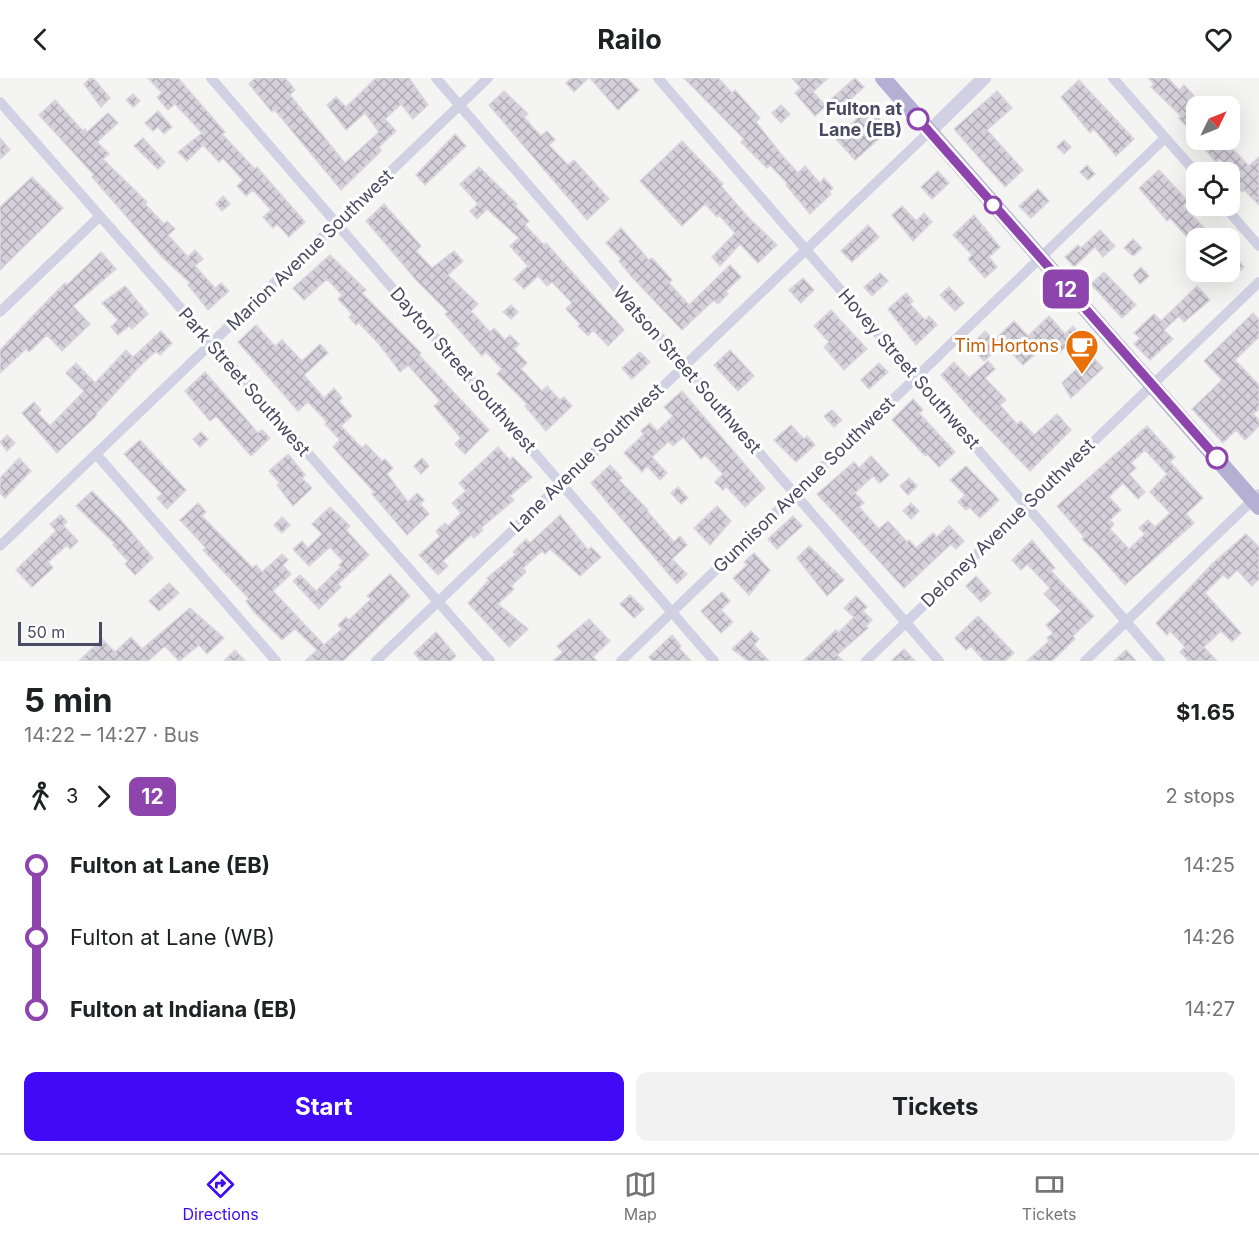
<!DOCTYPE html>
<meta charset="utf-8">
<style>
body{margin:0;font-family:Inter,sans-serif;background:#f2f2f2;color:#202124;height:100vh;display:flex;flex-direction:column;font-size:22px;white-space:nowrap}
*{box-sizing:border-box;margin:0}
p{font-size:20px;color:#757577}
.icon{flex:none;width:33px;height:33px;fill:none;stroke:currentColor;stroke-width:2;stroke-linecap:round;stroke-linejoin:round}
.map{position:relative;height:583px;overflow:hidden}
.side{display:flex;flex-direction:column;background:#fff;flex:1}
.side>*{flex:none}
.badge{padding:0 12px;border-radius:9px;font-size:21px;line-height:39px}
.needle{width:39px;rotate:47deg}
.fabs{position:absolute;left:1186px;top:18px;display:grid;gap:12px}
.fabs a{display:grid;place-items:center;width:54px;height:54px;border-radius:12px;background:#fff;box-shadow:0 6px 24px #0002;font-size:30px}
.scale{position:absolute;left:18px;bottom:15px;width:84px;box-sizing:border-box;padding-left:6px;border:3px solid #4b4862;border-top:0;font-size:16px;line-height:21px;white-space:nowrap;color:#4b4862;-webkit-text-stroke:4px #fff;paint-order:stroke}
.map>.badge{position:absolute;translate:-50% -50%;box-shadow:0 0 0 3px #fff}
.legs{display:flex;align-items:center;gap:9px;height:66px;padding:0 24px;font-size:20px}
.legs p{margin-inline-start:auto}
.headline{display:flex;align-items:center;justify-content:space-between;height:102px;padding:0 24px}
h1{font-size:33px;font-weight:700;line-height:45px}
.primary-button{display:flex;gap:12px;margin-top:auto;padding:12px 24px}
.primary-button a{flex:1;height:69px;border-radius:12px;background:#400af7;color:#fff;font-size:24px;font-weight:700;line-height:69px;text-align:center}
.primary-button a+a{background:#f2f2f2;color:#202124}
ul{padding:0 24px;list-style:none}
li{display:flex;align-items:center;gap:21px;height:72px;font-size:22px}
li i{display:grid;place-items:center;width:9px;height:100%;margin:0 8px;background:currentColor}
li i::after{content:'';width:15px;height:15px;margin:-8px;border:4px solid;border-radius:50%;background:#fff}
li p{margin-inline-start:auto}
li:first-child i{background:linear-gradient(#0000 50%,currentColor 0)}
li:last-child i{background:linear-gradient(currentColor 50%,#0000 0)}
header{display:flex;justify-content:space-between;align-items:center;height:78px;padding:0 24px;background:#fff;font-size:27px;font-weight:700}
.menu{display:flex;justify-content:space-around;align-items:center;height:84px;border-top:2px solid #e0e0e0;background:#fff;font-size:16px;color:#757577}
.menu a{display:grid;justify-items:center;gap:3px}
.menu .on{color:#400af7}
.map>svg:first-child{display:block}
.building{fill:url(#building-cross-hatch);stroke:#d9d6de;stroke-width:1.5;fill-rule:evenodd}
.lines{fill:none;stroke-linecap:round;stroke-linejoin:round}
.minor{stroke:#d2d0e3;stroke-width:10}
.tertiary{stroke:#d2d0e3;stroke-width:14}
.primary{stroke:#b5b0d3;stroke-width:16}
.line-1-casing{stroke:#fff;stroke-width:14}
.line-1{stroke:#8e44ad;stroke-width:9}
.stop-1-dot{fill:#fff;stroke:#8e44ad;stroke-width:3}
.labels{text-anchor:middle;stroke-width:6;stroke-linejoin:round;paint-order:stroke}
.stop-label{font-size:18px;font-weight:bold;fill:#4b4862;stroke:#fff;text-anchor:end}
.street-label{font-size:18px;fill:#4b4862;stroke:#fff}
.food-label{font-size:18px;fill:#c56008;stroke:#fff;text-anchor:end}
</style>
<header><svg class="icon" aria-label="back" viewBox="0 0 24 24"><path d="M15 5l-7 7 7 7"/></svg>Railo<svg class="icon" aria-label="heart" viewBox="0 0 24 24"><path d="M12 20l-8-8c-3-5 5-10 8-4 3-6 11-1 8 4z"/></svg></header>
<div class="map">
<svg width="1259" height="583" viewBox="0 0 1259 583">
<defs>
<pattern id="building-cross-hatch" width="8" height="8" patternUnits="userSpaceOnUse" patternTransform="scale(1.5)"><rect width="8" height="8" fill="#d4d1db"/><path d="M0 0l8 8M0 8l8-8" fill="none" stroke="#aeacb5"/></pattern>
</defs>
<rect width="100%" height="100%" fill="#f4f4f2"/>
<!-- building -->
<path class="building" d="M90 0H93L110 20 101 29 84 6Z
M148 0H178L225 54 222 56 255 91 257 89 305 144 289 159 277 146 273 150 263 139 271 132 253 112 246 118 237 108 243 102 223 80 219 84 203 67 187 83 178 74 202 55 175 26 168 32 157 19 162 15Z
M255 0H285L295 12 290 17 345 85 379 54 365 35 346 52 327 27 336 19 346 29 376 0H409L428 27 413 41 401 26 385 41 396 53 379 69 381 73 341 112 274 31 272 34 249 6Z
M572 0H588L574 14 566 5Z
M590 0H627L639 12 618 32Z
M684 0H718L732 15 735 12 760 40 756 44 781 76 798 95 805 88 820 105 824 100 833 110 829 114 831 116 810 136 786 107 787 105 770 87 767 90 741 64 744 61Z
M792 0H828L813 14 826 28 815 38 795 15 801 10Z
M855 0 864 9 838 33 829 23Z
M1148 0H1168L1179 12 1184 7 1194 18 1192 20 1197 25V60L1179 40 1181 38 1151 9 1154 6Z
M1079 2 1134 61 1116 78 1094 51 1090 55 1061 19Z
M504 13 528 36 524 39 541 58 547 53 555 62 549 67 568 87 574 82 609 121 587 142 489 27Z
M997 13 1012 30 987 52 1023 92 1005 109 954 51Z
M133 16 140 23 133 29 126 22Z
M55 22 83 53 85 51 87 54 108 35 118 45 97 64 109 76 103 81 147 124 145 126 164 146 167 143 175 151 168 157 188 179 195 172 203 181 195 188 215 210 221 205 229 213 208 232 188 207 190 205 162 179 92 99 94 97 39 37Z
M781 27 790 36 781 45 772 35Z
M869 30 889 52 855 82 835 60Z
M158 33 172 49 164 56 158 49 153 53 145 45Z
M455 56 466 68 425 107 416 97Z
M0 60 10 72 0 81Z
M143 60 165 84 158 91 134 68Z
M1064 62 1071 69 1064 76 1057 69Z
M1197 62H1224L1249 88 1259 79V127L1244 112 1242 114 1232 104 1237 99 1220 81 1216 84Z
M682 63 723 106 721 108 747 138 777 167 758 185 740 166 720 188 712 179 735 155 719 137 717 139 705 126 682 148 640 103Z
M1087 87 1095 96 1088 102 1080 94Z
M479 89 517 126 515 128 529 143 525 147 544 167 546 165 624 252 608 268 593 252 588 258 578 248 580 246 566 231 572 225 552 204 547 208 538 198 524 211 514 201 528 188 510 168 519 160 487 131 477 141 470 133 478 126 460 106Z
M1159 92 1188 123 1183 128 1210 156 1206 160H1197V170L1170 140 1167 143 1139 110Z
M938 93 949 105 932 121 921 109Z
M32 99 63 130 0 192V129Z
M1038 111 1049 123 1031 140 1019 128Z
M223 118 230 126 222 133 216 126Z
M384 126 421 168 416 173 432 190 454 173 463 183 448 197 478 226 471 233 490 254 494 250 505 262 510 257 519 266 514 271 527 285 521 291 542 313 547 308 560 322 564 319 572 328 546 353 525 328 527 326 497 296 502 291 486 274 482 278 445 236 448 234 418 204 366 143Z
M902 128 916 143 924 135 932 144 913 163 892 137Z
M974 137 1000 169 989 179 997 189 985 200 968 181 972 177 953 157Z
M868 147 879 159 852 184 841 173Z
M621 150 649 182 652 180 672 202 669 205 689 227 730 187 741 199 726 213 728 216 718 226 714 222 682 252 632 199 619 183 621 181 606 165Z
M1100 152 1115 168 1103 179 1095 169 1074 189 1065 179 1078 167 1081 170Z
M1133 161 1142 170 1133 178 1124 170Z
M1230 173 1244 189 1230 202Z
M101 174 116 191 73 228 90 246 62 273 47 257 29 274 26 271 0 295V272L52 218 65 205 67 207Z
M330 177 366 212 362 215 421 275 419 277 489 352 465 376 455 366 461 360 434 328 440 323 408 287 400 294 379 266 359 245 356 247 349 239 352 236 338 221 342 217 327 201 304 222 293 210Z
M1141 189 1149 198 1140 206 1133 197Z
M1104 194 1136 227 1122 240 1091 206Z
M880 195 888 203 872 218 864 209Z
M803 200 814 212 801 225 789 212Z
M125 208 148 236 132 251 129 248 118 257 111 249 118 242 102 225Z
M1197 208 1210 222 1184 244 1179 238 1164 252 1173 261 1150 282 1134 266 1140 260 1134 255 1154 236 1161 243Z
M949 209 964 225 955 233 940 217Z
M906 215 913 223 910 226 925 242 929 238 937 247 916 267 888 231Z
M511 227 518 234 511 241 503 234Z
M831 232 867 271 844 292 824 269 829 264 814 248Z
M1253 235 1259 242V259L1235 282 1259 307V331L1253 336 1259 342V348L1245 362 1236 352 1223 365 1192 331 1222 302 1204 283Z
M1049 238 1065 256 1073 248 1080 256 1059 275 1049 264 1023 287 1003 266 984 283 970 268 985 253 994 262 1014 243 1028 258Z
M256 247 275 268 282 262 302 283 320 266 328 275 304 297 324 320 334 310 342 320 339 323 352 338 341 348 362 370 366 366 382 383 385 381 393 390 387 396 408 424 417 415 424 422 420 426 429 436 407 457 372 416 374 414 333 369 340 362 325 346 327 344 308 324 298 333 238 264Z
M161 253 172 265 160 277 156 273 138 290 96 336 97 337 57 375 22 335 34 324 41 332 38 335 50 348 84 313 66 295 76 285 95 305 126 272 133 279Z
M730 272 754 298 738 313 714 287Z
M640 274 650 284 632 301 622 290Z
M1091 277 1103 290 1071 320 1062 305Z
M988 283 995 291 985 300 1006 322 1000 327 1017 346 1021 343 1034 357 1057 336 1071 352 1030 393 973 334 941 297 954 284 969 300Z
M879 285 888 294 869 311 861 302Z
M205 294 258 355 262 352 270 360 251 378 216 338 210 343 185 313Z
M682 313 765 410 745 429 726 408 723 412 715 404 723 396 705 377 701 381 683 359 673 368 669 363 652 379 667 395 660 402 647 388 642 394 624 375 644 356 641 353 650 345 657 353 673 338 664 329Z
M913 321 923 332 919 335 955 374 939 389 927 376 925 378 892 342Z
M832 332 842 342 834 349 824 338Z
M791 347 804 361 807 358 815 367 796 384 774 362Z
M1147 348 1175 379 1170 384 1203 420 1186 436 1194 445 1125 507 1091 468 1090 469 1082 461 1084 459 1057 428ZM1145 372 1167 396 1150 414 1170 435 1155 449 1148 442 1139 450 1145 456 1129 471 1110 451 1114 446 1110 442 1121 432 1109 419 1123 405 1138 421 1145 414 1129 396 1136 390 1131 385Z
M201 354 208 361 200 369 193 361Z
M7 357 15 365 7 373 0 364Z
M140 362 186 412 167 431 157 420 162 416 124 376Z
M498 369 510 382 513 379 532 399 510 418 514 422 481 450 483 452 474 460 471 457 443 483 448 488 438 497 419 477 440 458 436 453 445 445 448 448 461 435 452 425 466 413 459 405Z
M288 376 305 397 302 400 312 410 293 428 277 407 280 405 269 393Z
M871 378 889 397 880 405 873 398 855 415 864 425 859 429 879 451 888 443 907 464 909 462 916 470 933 455 937 459 949 447 964 463 956 471 951 466 904 510 817 416 854 384 859 390Z
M19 380 31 393 5 420 0 415V400Z
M422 380 429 388 421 396 414 388Z
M610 387 622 400 619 402 648 432 647 433 674 464 680 458 687 467 672 481 687 496 677 506 591 405Z
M966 388 999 422 980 440 969 429 966 432 958 424 965 417 950 402Z
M909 400 917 408 908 417 900 408Z
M678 409 688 420 681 426 671 415Z
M92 413 120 441 153 480 135 497 125 486 128 483 113 467 114 465 76 428Z
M198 425 206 434 202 438 253 490 256 487 262 494 282 476 288 482 283 487 291 496 273 513 324 567 342 551 338 547 346 539 349 542 371 521 367 518 390 496 410 518 343 583H305L317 572 295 551 282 562 254 534 246 523 249 521 203 472 206 470 180 442Z
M911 425 919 433 911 441 903 433Z
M717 428 731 443 710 467 694 450Z
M330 429 350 448 346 452 369 477 338 506 341 509 319 531 293 503 300 497 316 513 341 489 339 487 343 483 330 469 309 488 293 471 302 463 308 470 322 456 312 446Z
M61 437 67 444 63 447 78 463 70 471 67 467 48 484 53 490 32 509 16 492 56 453 50 446Z
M560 437 588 472 591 469 601 479 580 498 550 471 545 476 542 473 523 490 526 494 511 508 514 511 498 526 528 551 509 569 468 525 489 502 487 500 516 476 513 474 526 461 530 465Z
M793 438 802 448 777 471 768 461Z
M282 439 290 447 282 455 274 447Z
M1246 456 1259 469V501L1252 508 1237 492 1228 501 1223 497 1205 515 1241 555 1232 564 1221 553 1204 569 1217 583H1189L1180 574 1185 569 1170 553 1167 557 1156 545 1213 485Z
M1032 462 1055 490 1051 493 1094 538 1073 558 1075 561 1052 583H1027L1049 563 1047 560 1053 555 1046 547 1061 533 1044 516 1050 510 1027 486 1021 492 1012 482Z
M809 468 844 502 827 518 797 480Z
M754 475 770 492 749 517 733 500 747 487 744 484Z
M976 498 991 515 981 524 966 508Z
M169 505 179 515 159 533 149 523Z
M722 514 730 523 721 532 733 544 721 555 701 533Z
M630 517 644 531 634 540 620 526Z
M856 518 867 529 863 533 872 542 866 548 868 550 837 577 843 583H803L836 552 838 555 854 539 844 530Z
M190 530 224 560 207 576 199 567 179 583 165 568 148 583H79L102 561 115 574 131 559 142 571Z
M978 538 1014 575 1005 583H984L971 568 966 572 955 560Z
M589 541 610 563 593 579 597 583H553L563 574 557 568Z
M751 553 759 561 754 567 769 583H748L732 571Z
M436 554 456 578 450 583H421L414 575Z
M672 557 681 568 679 570 691 583H653L649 579Z
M904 571 915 583H891Z
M235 572 245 583H224Z
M1126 572 1136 583H1114Z"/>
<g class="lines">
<!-- minor -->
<path class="minor" d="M211 0 714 583
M436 0 939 583
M658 0 1160 583
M1113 0 1197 96
M0 24 490 583
M1224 128 1259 168
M0 234 99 139
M96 376 276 583
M0 468 488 0
M376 583 929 54
M621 583 1165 60
M866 583 1259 204
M1085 583 1259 416"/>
<!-- tertiary -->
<path class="tertiary" d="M929 54 984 0"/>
<!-- primary -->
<path class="primary" d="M883 0 1259 429"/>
</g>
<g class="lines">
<defs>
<path id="line-1" d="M918 41 1217 380"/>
</defs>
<!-- line-1 casing -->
<use href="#line-1" class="line-1-casing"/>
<!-- line-1 -->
<use href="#line-1" class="line-1"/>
</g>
<!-- icons -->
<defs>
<symbol id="cafe-pin" viewBox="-11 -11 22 30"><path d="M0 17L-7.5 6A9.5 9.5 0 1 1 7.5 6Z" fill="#e8710a" stroke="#fff"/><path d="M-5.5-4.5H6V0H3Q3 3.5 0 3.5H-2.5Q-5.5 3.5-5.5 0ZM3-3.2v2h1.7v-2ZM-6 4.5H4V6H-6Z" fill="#fff"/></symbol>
</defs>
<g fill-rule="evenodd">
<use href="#cafe-pin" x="1063" y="249" width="38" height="52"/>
</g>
<!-- markers -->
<g class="stop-1-dot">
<circle cx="918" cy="41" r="10"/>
<circle cx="993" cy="127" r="8"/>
<circle cx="1217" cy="380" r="10"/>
</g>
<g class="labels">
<!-- stop labels -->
<g class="stop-label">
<text x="902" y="37">Fulton at<tspan x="902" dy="21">Lane (EB)</tspan></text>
</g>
<!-- street labels -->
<g class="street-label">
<text transform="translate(310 172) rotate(-44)" y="6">Marion Avenue Southwest</text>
<text transform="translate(909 291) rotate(49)" y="6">Hovey Street Southwest</text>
<text transform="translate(463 292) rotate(49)" y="6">Dayton Street Southwest</text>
<text transform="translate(687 292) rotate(49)" y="6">Watson Street Southwest</text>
<text transform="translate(244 304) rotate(49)" y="6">Park Street Southwest</text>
<text transform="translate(587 380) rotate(-44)" y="6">Lane Avenue Southwest</text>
<text transform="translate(804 407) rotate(-44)" y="6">Gunnison Avenue Southwest</text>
<text transform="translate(1008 445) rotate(-44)" y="6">Deloney Avenue Southwest</text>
</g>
<!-- food labels -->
<g class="food-label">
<text x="1059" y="274">Tim Hortons</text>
</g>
</g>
</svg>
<div class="fabs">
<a><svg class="needle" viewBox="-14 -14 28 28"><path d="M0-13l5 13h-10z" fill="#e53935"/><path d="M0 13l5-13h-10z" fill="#757577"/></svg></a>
<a><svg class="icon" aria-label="locate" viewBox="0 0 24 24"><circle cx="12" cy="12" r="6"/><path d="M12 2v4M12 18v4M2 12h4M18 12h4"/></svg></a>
<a><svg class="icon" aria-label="layers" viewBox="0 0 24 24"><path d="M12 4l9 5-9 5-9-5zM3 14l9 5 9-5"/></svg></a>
</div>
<div class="scale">50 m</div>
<b class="badge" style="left:1066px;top:211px;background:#8e44ad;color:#fff">12</b>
</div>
<section class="side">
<div class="headline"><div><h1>5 min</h1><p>14:22 – 14:27 · Bus</p></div><b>$1.65</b></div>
<div class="legs"><svg class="icon" aria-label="walk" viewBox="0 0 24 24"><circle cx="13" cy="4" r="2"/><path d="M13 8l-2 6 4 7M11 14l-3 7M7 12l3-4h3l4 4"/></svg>3<svg class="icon" aria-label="forward" viewBox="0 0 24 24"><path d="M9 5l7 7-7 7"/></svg><b class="badge" style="background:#8e44ad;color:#fff">12</b><p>2 stops</p></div>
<ul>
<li><i style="color:#8e44ad"></i><b>Fulton at Lane (EB)</b><p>14:25</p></li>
<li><i style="color:#8e44ad"></i><span>Fulton at Lane (WB)</span><p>14:26</p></li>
<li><i style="color:#8e44ad"></i><b>Fulton at Indiana (EB)</b><p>14:27</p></li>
</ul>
<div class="primary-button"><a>Start</a><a>Tickets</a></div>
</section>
<nav class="menu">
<a class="on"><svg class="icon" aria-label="directions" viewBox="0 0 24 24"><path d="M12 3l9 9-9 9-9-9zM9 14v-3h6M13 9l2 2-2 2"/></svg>Directions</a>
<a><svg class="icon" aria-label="map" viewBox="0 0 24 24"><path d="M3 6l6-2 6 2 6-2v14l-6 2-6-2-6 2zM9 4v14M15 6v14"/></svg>Map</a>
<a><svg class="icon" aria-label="tickets" viewBox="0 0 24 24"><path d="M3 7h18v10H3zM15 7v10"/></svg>Tickets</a>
</nav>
